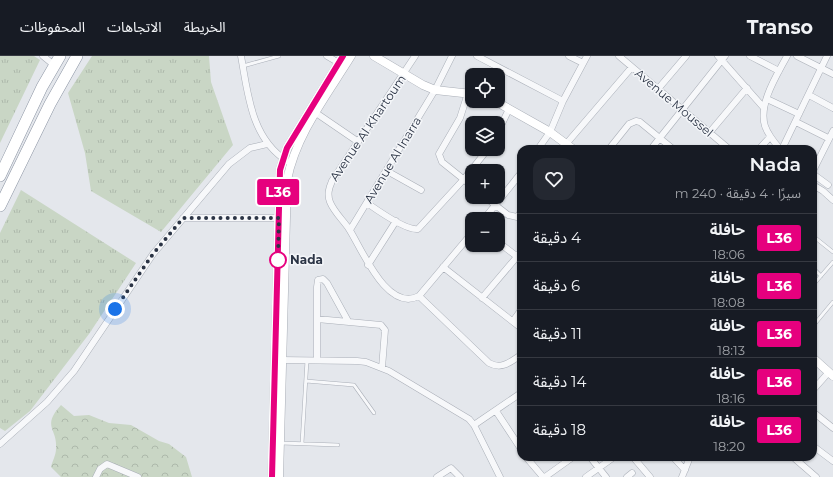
<!DOCTYPE html>
<html lang="ar">
<meta charset="utf-8">
<style>
body{margin:0;font-family:Montserrat,"Noto Sans Arabic",sans-serif;background:#242831;color:#f1f3f6;direction:rtl;height:100vh;display:flex;flex-direction:column;font-size:15px;white-space:nowrap}
*{box-sizing:border-box;margin:0}
p{font-size:13px;color:#9ea1a6}
.icon{flex:none;width:22px;height:22px;fill:none;stroke:currentColor;stroke-width:2;stroke-linecap:round;stroke-linejoin:round}
.map{position:relative;flex:1;overflow:hidden;direction:ltr}
.details{position:absolute;left:517px;top:89px;width:300px;height:316px;display:flex;flex-direction:column;background:#171b24;border-radius:12px;box-shadow:0 1px 3px #0004;direction:rtl}
.details>*{flex:none}
.badge{padding:0 8px;border-radius:3px;font-size:14px;line-height:26px}
.fabs{position:absolute;left:465px;top:12px;display:grid;gap:8px}
.fabs a{display:grid;place-items:center;width:40px;height:40px;border-radius:8px;background:#171b24;box-shadow:0 1px 3px #0004;font-size:20px}
.you{position:absolute;width:20px;height:20px;margin:-10px;border:3px solid #fff;border-radius:50%;background:#1a73e8;box-shadow:0 0 0 6px #1a73e833}
.map>.badge{position:absolute;translate:-50% -50%;box-shadow:0 0 0 2px #fff}
.round{display:grid;place-items:center;flex:none;width:42px;height:42px;border-radius:12px;background:#242831}
.headline{display:flex;align-items:center;justify-content:space-between;height:68px;padding:0 16px}
h1{font-size:19px;font-weight:600;line-height:30px}
ul{padding:0;list-style:none}
li{display:flex;align-items:center;gap:12px;height:48px;padding:0 16px;border-top:1px solid #363941}
li div{flex:1}
li b{display:block;font-size:15px}
li em{font-style:normal}
li .badge{min-width:44px;font-weight:700;text-align:center}
header{display:flex;align-items:center;gap:24px;box-sizing:border-box;height:56px;padding:0 20px;background:#171b24;border-bottom:1px solid #363941}
header strong{font-size:19px}
nav{display:flex;gap:22px;margin-inline-start:auto;font-size:14px}
.map>svg:first-child{display:block}
.grass{fill:url(#grass-tufts)}
.forest{fill:url(#forest-crowns)}
.lines{fill:none;stroke-linecap:round;stroke-linejoin:round}
.lane-casing{stroke:#a9aeb7;stroke-width:4}
.street-casing{stroke:#a9aeb7;stroke-width:7}
.secondary-casing{stroke:#a9aeb7;stroke-width:9}
.highway-casing{stroke:#8b94a3;stroke-width:12}
.lane{stroke:#f7f8fa;stroke-width:3}
.street{stroke:#f7f8fa;stroke-width:6}
.secondary{stroke:#fff;stroke-width:8}
.highway{stroke:#fff;stroke-width:11}
.line-casing{stroke:#fff;stroke-width:9}
.line{stroke:#e6007e;stroke-width:6}
.walk{stroke:#2b3445;stroke-width:4;stroke-dasharray:0 7.2}
.stop-dot{fill:#fff;stroke:#e6007e;stroke-width:2}
.labels{text-anchor:middle;stroke-width:3;stroke-linejoin:round;paint-order:stroke}
.street-label{font-size:12px;fill:#2b3445;stroke:#f4f6f9}
.stop-label{font-size:12px;font-weight:bold;fill:#2b3445;stroke:#f4f6f9;text-anchor:start}
</style>
<header>
<strong>Transo</strong>
<nav><a>الخريطة</a><a>الاتجاهات</a><a>المحفوظات</a></nav>
</header>
<div class="map">
<svg width="833" height="421" viewBox="0 0 833 421">
<defs>
<pattern id="grass-tufts" width="24" height="20" patternUnits="userSpaceOnUse"><rect width="24" height="20" fill="#c9d6c5"/><path d="M3 7l-1-3M5 7V3M7 7l1-3M15 17l-1-3M17 17v-4M19 17l1-3" fill="none" stroke="#adb8ab"/></pattern>
<pattern id="forest-crowns" width="20" height="18" patternUnits="userSpaceOnUse"><rect width="20" height="18" fill="#c9d6c5"/><path d="M2 6a3 3 0 1 1 6 0M12 15a3 3 0 1 1 6 0" fill="none" stroke="#adb8ab"/></pattern>
</defs>
<rect width="100%" height="100%" fill="#e4e7ec"/>
<!-- grass -->
<path class="grass" d="M0 0H34L40 4 0 87Z
M92 0H209L211 26 233 89 161 176 91 135 85 97 68 37Z
M21 134 136 207 89 278 30 355 5 375 0 372V177Z"/>
<!-- forest -->
<path class="forest" d="M61 349 74 360 89 359 109 367 131 369 159 385 169 388 186 401 192 421H61L51 411C52 406 56 399 56 393 58 372 41 371 61 349Z"/>
<g class="lines">
<defs>
<path id="lane" d="M243 10 279 0
M813 180 833 196
M813 212 821 220
M813 229 833 206
M813 270 833 246
M306 325 354 329 374 357
M281 387 338 389
M302 387 307 304"/>
<path id="street" d="M43 0 54 9
M241 0C248 38 251 82 287 105
M327 0 339 7
M415 0 332 125C329 132 327 138 330 146 334 156 343 164 349 173 362 193 387 257 419 240L472 177
M477 0 563 45
M569 0 583 7
M619 0 729 93
M718 0 764 52
M750 0 779 15
M797 0 833 18
M658 33 686 0
M468 37 460 62 439 98 442 106 472 130
M809 39 833 52
M767 43 799 58
M316 57 357 85
M796 66 828 82
M498 76 509 53
M710 76 747 32
M567 87 632 11
M538 93 550 76 563 45 587 0
M609 93 629 68 636 65 640 66 673 93
M651 93 725 0
M759 93 770 81
M780 93C774 86 768 79 765 70 758 48 777 19 787 0
M782 93 827 0
M387 115 421 134
M813 115 833 75
M813 118 828 129
M813 129 823 135 833 144
M485 141 508 159 517 161 521 156
M367 147C377 154 406 175 418 173L464 123 488 93
M183 162H279
M484 163 521 117
M350 174 435 34 452 0
M498 186 519 202
M368 209 396 165
M443 211 521 272
M419 240 489 307C502 314 510 306 521 299
M482 242 521 196
M317 263 381 269 385 274 382 312
M513 265 521 254
M280 304 357 305 366 306 389 315 469 363 474 369 500 421
M317 304V231L318 224 323 223 327 227 348 265
M813 334 829 316
M496 355 521 393
M813 356 833 372
M474 369 521 337
M0 388 47 346 74 315 153 198 229 108 250 92 267 88
M813 390 833 405
M526 401 543 421
M590 401 606 421
M633 401 650 421
M673 401 685 414
M793 401 816 421
M96 421 100 413 107 408 138 421
M437 421 451 412 460 421
M545 421 573 401
M586 421 614 401
M627 421 632 417
M682 421 690 401"/>
<path id="secondary" d="M374 0 423 29 435 34 472 38
M495 45 550 76 573 93
M813 302 833 320
M272 421 280 114 287 92 343 0
M279 421 287 124C296 78 327 39 351 0"/>
<path id="highway" d="M0 120 42 31 60 0
M0 150 50 48 77 0"/>
</defs>
<!-- lane casing -->
<use href="#lane" class="lane-casing"/>
<!-- street casing -->
<use href="#street" class="street-casing"/>
<!-- secondary casing -->
<use href="#secondary" class="secondary-casing"/>
<!-- highway casing -->
<use href="#highway" class="highway-casing"/>
<!-- lane -->
<use href="#lane" class="lane"/>
<!-- street -->
<use href="#street" class="street"/>
<!-- secondary -->
<use href="#secondary" class="secondary"/>
<!-- highway -->
<use href="#highway" class="highway"/>
</g>
<g class="lines">
<defs>
<path id="line" d="M272 421 280 114 287 92 343 0"/>
</defs>
<!-- line casing -->
<use href="#line" class="line-casing"/>
<!-- line -->
<use href="#line" class="line"/>
<!-- walk -->
<path class="walk" d="M115 253 153 198 183 162H279L278 204"/>
</g>
<!-- markers -->
<circle class="stop-dot" cx="278" cy="204" r="8"/>
<g class="labels">
<!-- street labels -->
<g class="street-label">
<text transform="translate(674 47) rotate(40)" y="4">Avenue Moussel</text>
<text transform="translate(368 72) rotate(-56)" y="4">Avenue Al Khartoum</text>
<text transform="translate(393 104) rotate(-59)" y="4">Avenue Al Inarra</text>
</g>
<!-- stop labels -->
<g class="stop-label">
<text x="290" y="208">Nada</text>
</g>
</g>
</svg>
<div class="fabs">
<a><svg class="icon" aria-label="locate" viewBox="0 0 24 24"><circle cx="12" cy="12" r="6"/><path d="M12 2v4M12 18v4M2 12h4M18 12h4"/></svg></a>
<a><svg class="icon" aria-label="layers" viewBox="0 0 24 24"><path d="M12 4l9 5-9 5-9-5zM3 14l9 5 9-5"/></svg></a>
<a>+</a>
<a>−</a>
</div>
<div class="you" style="left:115px;top:253px"></div>
<b class="badge" style="left:278px;top:136px;background:#e6007e;color:#fff">L36</b>
<section class="details">
<div class="headline"><div><h1>Nada</h1><p>سيرًا · 4 دقيقة · 240 m</p></div><a class="round"><svg class="icon" aria-label="heart" viewBox="0 0 24 24"><path d="M12 20l-8-8c-3-5 5-10 8-4 3-6 11-1 8 4z"/></svg></a></div>
<ul>
<li><span class="badge" style="background:#e6007e;color:#fff">L36</span><div><b>حافلة</b><p>18:06</p></div><em>4 دقيقة</em></li>
<li><span class="badge" style="background:#e6007e;color:#fff">L36</span><div><b>حافلة</b><p>18:08</p></div><em>6 دقيقة</em></li>
<li><span class="badge" style="background:#e6007e;color:#fff">L36</span><div><b>حافلة</b><p>18:13</p></div><em>11 دقيقة</em></li>
<li><span class="badge" style="background:#e6007e;color:#fff">L36</span><div><b>حافلة</b><p>18:16</p></div><em>14 دقيقة</em></li>
<li><span class="badge" style="background:#e6007e;color:#fff">L36</span><div><b>حافلة</b><p>18:20</p></div><em>18 دقيقة</em></li>
</ul>
</section>
</div>
